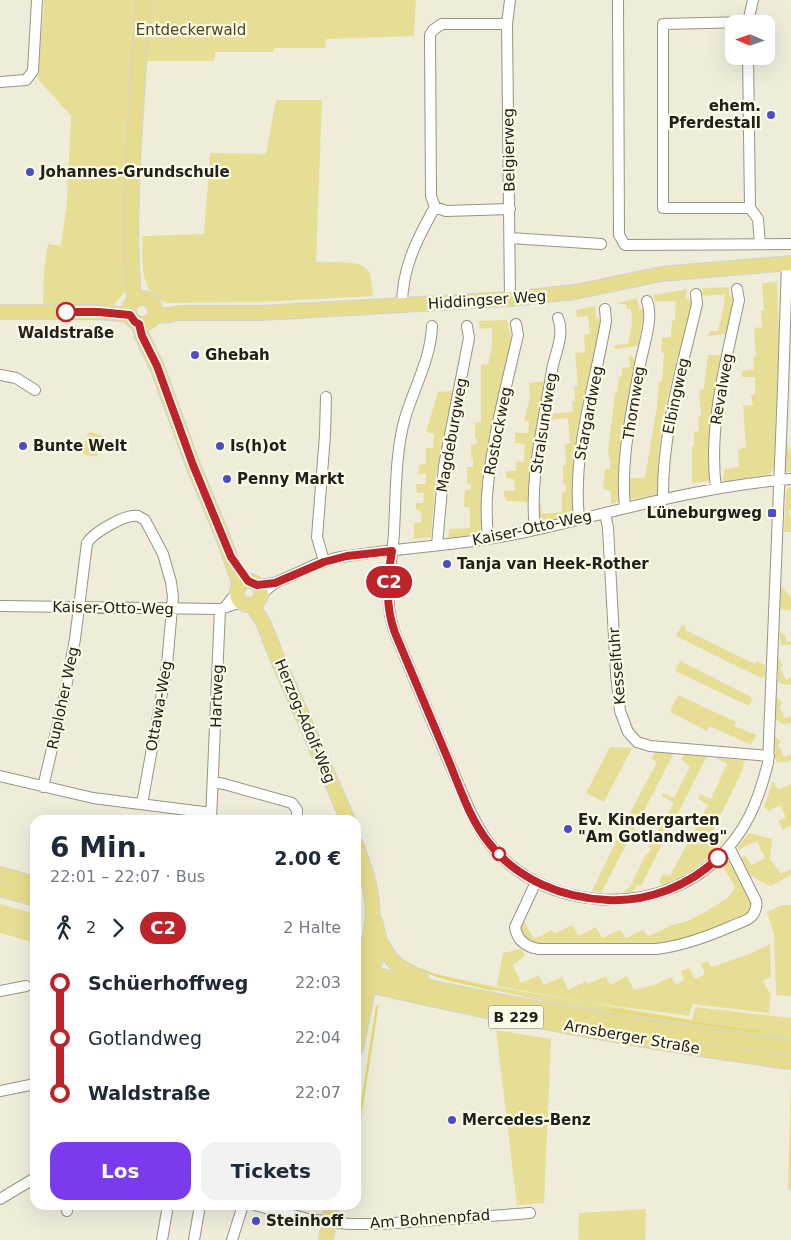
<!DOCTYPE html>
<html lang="de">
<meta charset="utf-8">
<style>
body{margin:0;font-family:"DejaVu Sans",sans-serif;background:#f2f2f3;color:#1f2937;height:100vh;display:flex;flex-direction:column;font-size:19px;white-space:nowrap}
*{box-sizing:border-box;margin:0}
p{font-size:16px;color:#747a83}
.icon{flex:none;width:28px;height:28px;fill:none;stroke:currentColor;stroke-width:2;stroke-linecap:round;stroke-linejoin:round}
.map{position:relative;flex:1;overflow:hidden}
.drawer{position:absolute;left:30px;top:815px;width:331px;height:395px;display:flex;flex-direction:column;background:#fff;border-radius:15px;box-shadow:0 5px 20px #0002}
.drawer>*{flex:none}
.badge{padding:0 10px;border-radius:16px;font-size:18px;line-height:32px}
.needle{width:32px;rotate:272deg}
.buttons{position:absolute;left:725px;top:15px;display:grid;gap:10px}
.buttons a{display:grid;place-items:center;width:50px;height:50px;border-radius:10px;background:#fff;box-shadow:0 5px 20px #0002;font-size:25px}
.map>.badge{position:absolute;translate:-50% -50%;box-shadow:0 0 0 2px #fff}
.legs{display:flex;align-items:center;gap:8px;height:55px;padding:0 20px;font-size:16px}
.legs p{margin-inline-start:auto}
.overview{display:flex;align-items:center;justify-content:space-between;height:85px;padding:0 20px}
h1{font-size:28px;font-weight:700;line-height:38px}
.primary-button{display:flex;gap:10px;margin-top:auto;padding:10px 20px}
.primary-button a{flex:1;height:58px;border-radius:15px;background:#7c3aed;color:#fff;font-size:20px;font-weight:700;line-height:58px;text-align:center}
.primary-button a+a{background:#f2f2f3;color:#1f2937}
ul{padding:0 20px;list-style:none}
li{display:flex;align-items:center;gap:18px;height:55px;font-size:19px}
li i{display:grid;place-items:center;width:8px;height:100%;margin:0 6px;background:currentColor}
li i::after{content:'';width:12px;height:12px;margin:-6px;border:4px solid;border-radius:50%;background:#fff}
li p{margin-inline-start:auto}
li:first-child i{background:linear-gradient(#0000 50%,currentColor 0)}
li:last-child i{background:linear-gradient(currentColor 50%,#0000 0)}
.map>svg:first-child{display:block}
.green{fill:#e6de94}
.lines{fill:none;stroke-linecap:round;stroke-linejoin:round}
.stream{stroke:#e4d875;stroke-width:2.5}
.minor-casing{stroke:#969483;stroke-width:12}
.major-casing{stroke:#d3d3d1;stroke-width:16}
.minor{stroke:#fff;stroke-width:10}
.major{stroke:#e5dc8d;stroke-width:14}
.line-1-casing{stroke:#fff;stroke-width:11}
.line-1{stroke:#bd2429;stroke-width:8}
.poi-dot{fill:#494ec4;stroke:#fcfbe7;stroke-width:2}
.stop-1-dot{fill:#fff;stroke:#bd2429;stroke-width:2.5}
.labels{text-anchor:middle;stroke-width:4.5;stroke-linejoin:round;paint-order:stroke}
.shield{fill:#fcfbe7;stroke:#636258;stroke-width:1}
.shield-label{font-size:14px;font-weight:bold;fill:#21211a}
.park-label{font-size:15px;fill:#49441a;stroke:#fcfbe7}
.poi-label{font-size:15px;font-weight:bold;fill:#21211a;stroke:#fcfbe7;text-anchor:start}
.street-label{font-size:15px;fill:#21211a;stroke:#fcfbe7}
.stop-label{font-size:15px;font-weight:bold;fill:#21211a;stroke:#fcfbe7}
</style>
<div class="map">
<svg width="791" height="1240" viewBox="0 0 791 1240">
<rect width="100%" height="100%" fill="#efedda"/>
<!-- green -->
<path class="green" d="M44 0H137L126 200 125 292 112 306 43 308 44 270 48 244 61 246 67 202 71 116 38 79Z
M150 0H416L414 36 326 39 325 48H274L273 52H215L214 61H147Z
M276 100H322L316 262C329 263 362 258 369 272 372 279 372 289 373 296L260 302 168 303C138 295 143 261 142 236L204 234 210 153 266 154Z
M777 282 779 341 774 467 770 474 723 482 724 469 739 467 738 450 746 447 743 406 753 405 751 394H755V377H742V371L754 369 753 357H756L754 328 762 327 761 311 764 310 762 283Z
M729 287V295L734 298 726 334 707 336 710 331H718L724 304 725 294 703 296 702 288Z
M687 289 686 298 693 303C676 366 654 429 659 494L628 500V478H645L657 407 659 382 662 381 664 353 661 352 662 338 671 337 672 321 675 320 676 302 661 301 655 302 654 295Z
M637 298 639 308 645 310 638 346 615 349 614 345 628 344 632 325 631 309H627L626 304H618V303Z
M595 306 596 317 602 321 582 408 573 459V514L541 522 537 516V505L541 504 542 514 562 512V492L566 491V485L563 484V466L566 465 565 444 570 443 568 418 548 420 549 414 573 412 572 402 575 401 574 387 578 386 575 353 585 352 584 335 590 334 588 316 577 317 576 310Z
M507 320 512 341 489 441 483 486 482 511 484 531 478 534 449 538V529L470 528V507H464L465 490 471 489V485L467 484V467H473V458H471V445L477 444V439H475V423L481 422V365L488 364 492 348V328L480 329 479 321Z
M629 355 632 356 635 361C627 408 617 454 619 501L611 504V492L603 488 605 469H610V461L608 451 615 394 617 392 619 377 622 376V368L630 367Z
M708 355H722C712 398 707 437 710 481L692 483V446H694V432L699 431 698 417 701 416 699 390 704 389Z
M546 381C537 421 529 461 528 502L507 501 504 496V491L515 490 514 479 506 478V471H516V462H524L525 444 515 443V433H528L529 422 524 421 530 397 529 383Z
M454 391 436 476 431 537 414 539V523L422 522 421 511 416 510V503H423L424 493H417L416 484H426V474H418L419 465 426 464V448H433L434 434 426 432 438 392Z
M91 432 101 435 103 437 97 456C92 457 85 455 82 452L88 433Z
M786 440 791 455V472H785Z
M791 486V510L788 512 791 517V532H784L786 490Z
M783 587 791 599V610H786L780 608 781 588Z
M682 625 686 627 685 630 755 664 757 661 765 665V677L761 678 676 636Z
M779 632 783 633 788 642 791 641V645H781Z
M778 658 783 665 780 668 786 680 791 678V685L781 684 778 681Z
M680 661 753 698 749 706 675 671Z
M678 695 736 722 734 726 756 735 751 745 710 726 707 731 670 712Z
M775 696 783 703 779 706 785 719 791 716V723L783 724 776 720Z
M775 736 781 741 778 745 784 757 791 754V760L787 762H777L774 758Z
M610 747 632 748 604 802 586 793Z
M654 752 674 753 601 893 592 891 630 813 657 762 652 759Z
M685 754 707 756 641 886 637 885 633 892H623L630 887 646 854H648L651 849 648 847 674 803 662 796 663 793 674 798 690 767 681 759Z
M716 758 745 760 742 768 743 769 711 835 723 841C703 864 692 873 663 885L659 882 663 874 670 876 708 805 698 799 700 794 711 799 727 764Z
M773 781 778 790 791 784V825L783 830 778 821 786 817 780 805 768 811 764 807Z
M749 833 772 839 770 859 781 874 791 869V875L770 886 750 875 740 857 746 856 751 865 765 858 757 841 738 850V847Z
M731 859 752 903 749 912 698 935 662 943 536 944 524 940 519 926 524 917 525 922 534 939 552 930 554 934 572 925 579 936 596 927 602 938 620 930 626 938 643 930 648 936 675 924 685 922 703 913 728 898 735 887 722 865Z
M0 904 35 914V943L0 933Z
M782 905H791V996L776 995 774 934 767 912Z
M770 944 771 977 763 981 771 995 769 1013 693 1004 689 1016 586 1002 497 986 503 953 521 949 525 956 513 965 521 983 539 975 544 985 562 977 568 990 586 981 588 984 606 976 610 985 627 976 634 990 654 985 671 977 676 985 684 980 681 971 689 968 695 979 705 974 701 964 707 961 712 967 749 954Z
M426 972 496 987 692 1020 695 1007 791 1018V1041C669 1024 545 1007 426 972Z
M496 1030 551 1039 544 1203 517 1205Z
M791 1077V1190H788Z
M646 1209 645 1240H578L579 1213Z"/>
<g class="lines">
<!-- stream -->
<path class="stream" d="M401 960C431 977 459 982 492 989
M611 1010 756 1032 760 1029
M356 1143 377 1007"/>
<defs>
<path id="minor" d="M510 0 507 24 510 299
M618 0 619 235 625 245 791 244
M748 22 753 0
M507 24H442L433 30 430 35 431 196 435 207 446 211 510 209
M748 24V22L663 24V208H750
M748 56 750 208 758 219 760 244
M0 82 26 80 33 71 37 0
M510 238 601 244
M402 306C402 268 417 239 435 207
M432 326C431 358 414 388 405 418 395 453 396 495 394 532 392 568 382 598 395 633 413 676 431 719 449 762 461 789 471 819 489 843 541 911 653 919 715 861 746 833 758 802 768 763L783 388 787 263
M0 375 16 378 35 390
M716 489C708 425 726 362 739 300L737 289
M663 499C662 432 682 369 697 304L696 294
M625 507C620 460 632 411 640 365 643 347 654 318 647 301
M605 513 608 528 616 674 620 711 628 732 637 742 650 746 769 756
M579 518C572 451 595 386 606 321L605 309
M535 530C529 476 544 423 552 370 555 353 565 335 558 318
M488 539C487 525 486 510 487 496 491 442 506 388 518 335L516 324
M437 545 444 466 469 338 467 326
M324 561 317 537 325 435 326 397
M257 585 275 583
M261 594 275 583 317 564 336 558C402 547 470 545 535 530 620 510 704 486 791 479
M0 606 220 609 241 602
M225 607 237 592
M0 776 93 798 211 813
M213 782 224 784 292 803 297 810V820
M43 787 64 698 75 639 87 543C94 532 125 514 138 516L145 520 163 554 171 582 173 597 167 665 142 804
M211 820 220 609
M536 882 515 927C517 940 526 947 539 949H656C683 946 707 937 732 926 738 923 748 921 752 916 756 911 757 906 756 901L729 847
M0 991 26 986
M0 1091 35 1084
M0 1199 35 1178
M66 1205 67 1211
M255 1205 308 1219 349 1224H381L530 1213
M162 1240 168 1205
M194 1240 200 1205
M232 1240 243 1205"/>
<path id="major" d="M129 311a13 13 0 1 1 26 0a13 13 0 1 1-26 0Z
M134 300C126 200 138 100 143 0
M0 312H99L130 315
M155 316 169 315 180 313H261L510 299 575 292 661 274 791 263
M139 324 142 336 157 367 193 465 224 540 240 585
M237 593a12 12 0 1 1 24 0a12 12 0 1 1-24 0Z
M252 605 263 622 280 665 348 820
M356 844C365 868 375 896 372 923 370 942 364 961 359 979
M0 874 35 884
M0 889 35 899
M380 941C391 962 400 970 422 980
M356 970C498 1005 646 1028 791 1047
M356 982C500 1016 645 1043 791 1062
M356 1049 369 985 380 941 375 921
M326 1240 332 1205"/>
</defs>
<!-- minor casing -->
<use href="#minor" class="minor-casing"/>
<!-- major casing -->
<use href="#major" class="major-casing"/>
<!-- minor -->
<use href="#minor" class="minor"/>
<!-- major -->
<use href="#major" class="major"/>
</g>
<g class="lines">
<defs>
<path id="line-1" d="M66 312H99L130 315 135 322 139 324 142 336 157 366 193 465 231 557 248 581 257 585 275 583 324 562 347 556 392 551C387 579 385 606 395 633 412 673 428 712 445 752 458 782 468 817 489 843 517 880 563 898 608 900 648 902 689 886 718 858"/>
</defs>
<!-- line-1 casing -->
<use href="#line-1" class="line-1-casing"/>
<!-- line-1 -->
<use href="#line-1" class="line-1"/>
</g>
<!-- markers -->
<g class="poi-dot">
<circle cx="771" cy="115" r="5"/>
<circle cx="30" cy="172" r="5"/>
<circle cx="195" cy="355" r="5"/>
<circle cx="23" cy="446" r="5"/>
<circle cx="220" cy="446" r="5"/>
<circle cx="227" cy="479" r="5"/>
<rect x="767" y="508" width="10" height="10" rx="2.5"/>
<circle cx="447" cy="564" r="5"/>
<circle cx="568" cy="829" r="5"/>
<circle cx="452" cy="1120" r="5"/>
<circle cx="256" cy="1221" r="5"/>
</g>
<g class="stop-1-dot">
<circle cx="66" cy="312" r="9"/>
<circle cx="499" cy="854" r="6"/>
<circle cx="718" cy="858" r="9"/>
</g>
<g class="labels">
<!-- shield labels -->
<rect class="shield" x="488.5" y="1005.5" width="55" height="23" rx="4"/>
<g class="shield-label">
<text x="516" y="1022">B 229</text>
</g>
<!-- park labels -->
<g class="park-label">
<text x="191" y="35">Entdeckerwald</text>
</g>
<!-- poi labels -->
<g class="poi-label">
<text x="761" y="111" text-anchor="end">ehem.<tspan x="761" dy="17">Pferdestall</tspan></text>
<text x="40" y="177">Johannes-Grundschule</text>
<text x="205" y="360">Ghebah</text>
<text x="33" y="451">Bunte Welt</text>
<text x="230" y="451">Is(h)ot</text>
<text x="237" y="484">Penny Markt</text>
<text x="762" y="518" text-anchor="end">Lüneburgweg</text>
<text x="457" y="569">Tanja van Heek-Rother</text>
<text x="578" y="825">Ev. Kindergarten<tspan x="578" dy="17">"Am Gotlandweg"</tspan></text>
<text x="462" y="1125">Mercedes-Benz</text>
<text x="266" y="1226">Steinhoff</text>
</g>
<!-- street labels -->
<g class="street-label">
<text transform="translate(509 150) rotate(-91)" y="5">Belgierweg</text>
<text transform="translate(487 300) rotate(-4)" y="5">Hiddingser Weg</text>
<text transform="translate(722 389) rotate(-80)" y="5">Revalweg</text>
<text transform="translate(676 396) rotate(-78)" y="5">Elbingweg</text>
<text transform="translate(634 403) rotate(-81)" y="5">Thornweg</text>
<text transform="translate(589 413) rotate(-79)" y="5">Stargardweg</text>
<text transform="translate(544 423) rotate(-81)" y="5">Stralsundweg</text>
<text transform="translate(498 431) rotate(-79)" y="5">Rostockweg</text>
<text transform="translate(452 435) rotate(-80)" y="5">Magdeburgweg</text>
<text transform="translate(532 528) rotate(-12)" y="5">Kaiser-Otto-Weg</text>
<text transform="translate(113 608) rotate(1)" y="5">Kaiser-Otto-Weg</text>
<text transform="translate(617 666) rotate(-95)" y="5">Kesselfuhr</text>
<text transform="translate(217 696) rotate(-88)" y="5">Hartweg</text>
<text transform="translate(63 698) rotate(-78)" y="5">Ruploher Weg</text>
<text transform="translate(159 706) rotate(-80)" y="5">Ottawa-Weg</text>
<text transform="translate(305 721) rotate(67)" y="5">Herzog-Adolf-Weg</text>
<text transform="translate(632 1037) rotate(10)" y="5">Arnsberger Straße</text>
<text transform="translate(430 1219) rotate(-4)" y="5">Am Bohnenpfad</text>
</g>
<!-- stop labels -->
<g class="stop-label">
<text x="66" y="338">Waldstraße</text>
</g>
</g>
</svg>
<div class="buttons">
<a><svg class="needle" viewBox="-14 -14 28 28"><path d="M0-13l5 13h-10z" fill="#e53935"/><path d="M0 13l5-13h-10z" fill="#747a83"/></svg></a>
</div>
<b class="badge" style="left:389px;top:582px;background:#bd2429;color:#fff">C2</b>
<section class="drawer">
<div class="overview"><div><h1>6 Min.</h1><p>22:01 – 22:07 · Bus</p></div><b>2.00 €</b></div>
<div class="legs"><svg class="icon" aria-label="walk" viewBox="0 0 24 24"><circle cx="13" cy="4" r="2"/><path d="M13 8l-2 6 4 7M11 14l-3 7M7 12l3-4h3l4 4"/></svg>2<svg class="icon" aria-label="forward" viewBox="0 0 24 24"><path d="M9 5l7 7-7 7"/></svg><b class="badge" style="background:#bd2429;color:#fff">C2</b><p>2 Halte</p></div>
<ul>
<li><i style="color:#bd2429"></i><b>Schüerhoffweg</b><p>22:03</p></li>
<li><i style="color:#bd2429"></i><span>Gotlandweg</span><p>22:04</p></li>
<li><i style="color:#bd2429"></i><b>Waldstraße</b><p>22:07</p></li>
</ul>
<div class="primary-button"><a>Los</a><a>Tickets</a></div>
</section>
</div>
